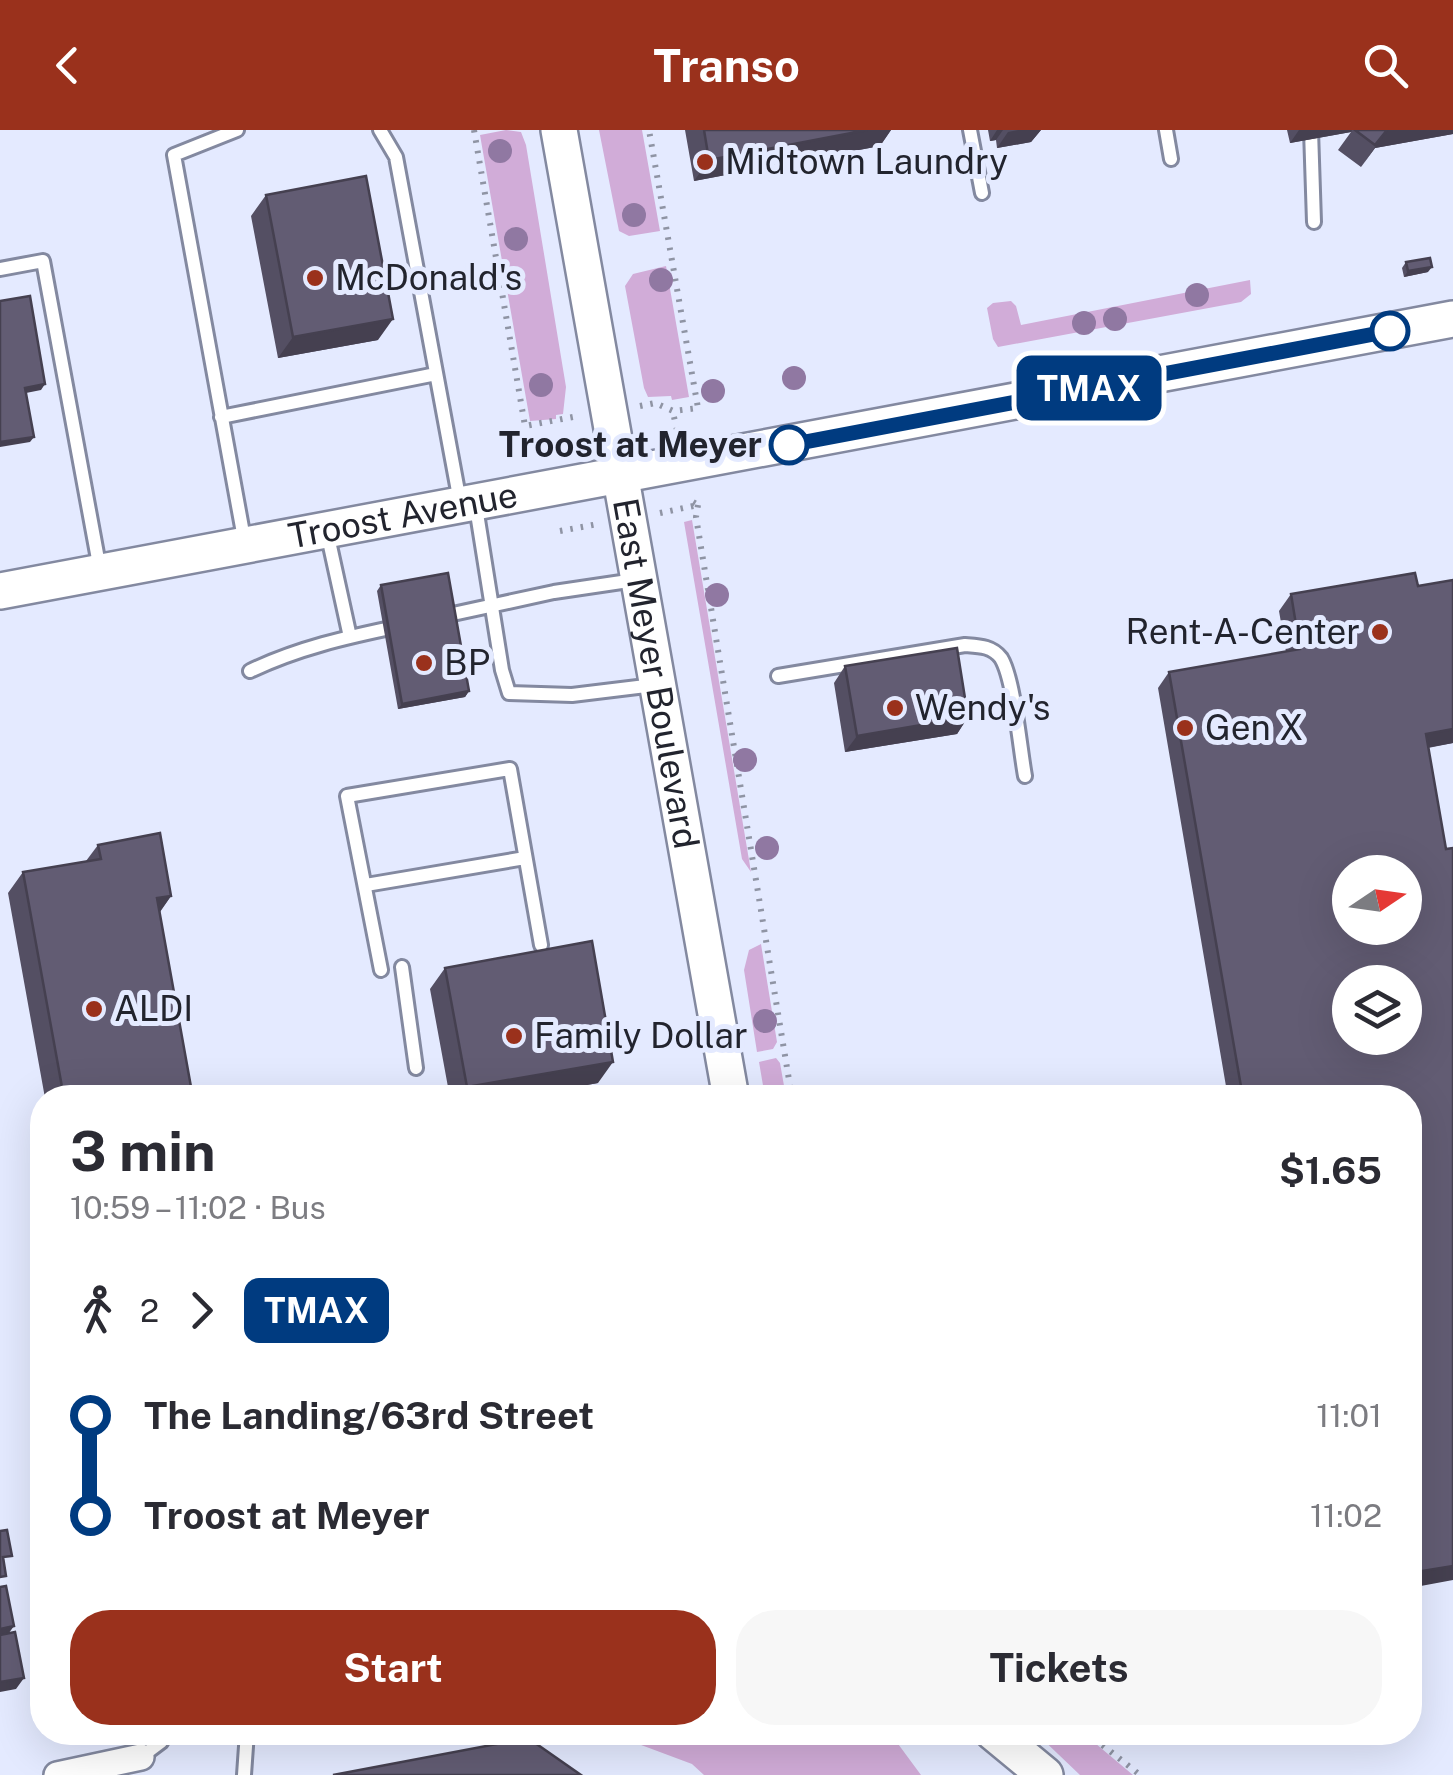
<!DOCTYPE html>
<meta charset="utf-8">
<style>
body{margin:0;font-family:"Public Sans",sans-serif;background:#f7f7f7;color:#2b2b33;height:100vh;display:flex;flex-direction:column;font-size:38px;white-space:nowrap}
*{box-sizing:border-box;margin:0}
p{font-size:32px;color:#7c7c81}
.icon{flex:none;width:55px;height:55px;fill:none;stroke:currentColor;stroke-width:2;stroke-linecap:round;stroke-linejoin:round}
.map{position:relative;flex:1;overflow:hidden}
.drawer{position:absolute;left:30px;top:955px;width:1392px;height:660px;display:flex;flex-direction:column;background:#fff;border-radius:40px;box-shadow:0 10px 40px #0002}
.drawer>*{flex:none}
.badge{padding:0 20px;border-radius:15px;font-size:35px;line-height:65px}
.needle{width:65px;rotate:77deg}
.buttons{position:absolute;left:1332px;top:725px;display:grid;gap:20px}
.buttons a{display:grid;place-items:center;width:90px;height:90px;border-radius:50%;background:#fff;box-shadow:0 10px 40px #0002;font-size:50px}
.map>.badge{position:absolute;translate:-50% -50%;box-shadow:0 0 0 5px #fff}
.legs{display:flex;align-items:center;gap:15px;height:110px;padding:0 40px;font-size:32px}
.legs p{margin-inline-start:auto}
.summary{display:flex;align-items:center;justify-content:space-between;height:170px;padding:0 40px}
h1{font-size:55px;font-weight:700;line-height:75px}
.cta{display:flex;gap:20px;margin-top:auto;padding:20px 40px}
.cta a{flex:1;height:115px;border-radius:40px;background:#9a311c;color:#fff;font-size:40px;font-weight:700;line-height:115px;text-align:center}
.cta a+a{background:#f7f7f7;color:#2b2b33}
ul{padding:0 40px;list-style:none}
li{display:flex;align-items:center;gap:35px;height:100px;font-size:38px}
li i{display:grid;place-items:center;width:15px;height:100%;margin:0 12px;background:currentColor}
li i::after{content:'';width:25px;height:25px;margin:-12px;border:8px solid;border-radius:50%;background:#fff}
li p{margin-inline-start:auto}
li:first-child i{background:linear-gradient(#0000 50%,currentColor 0)}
li:last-child i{background:linear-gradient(currentColor 50%,#0000 0)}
header{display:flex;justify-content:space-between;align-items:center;height:130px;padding:0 40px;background:#9a311c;color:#fff;font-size:45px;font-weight:700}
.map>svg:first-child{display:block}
.green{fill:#d1acd8}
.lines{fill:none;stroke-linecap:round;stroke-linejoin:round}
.lane-casing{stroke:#8389a0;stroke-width:18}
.street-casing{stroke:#8389a0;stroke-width:30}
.secondary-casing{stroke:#8389a0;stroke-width:40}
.path{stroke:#8f94a4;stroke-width:6;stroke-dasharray:2.5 8;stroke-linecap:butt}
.lane{stroke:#fff;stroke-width:12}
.street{stroke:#fff;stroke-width:25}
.secondary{stroke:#fff;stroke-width:35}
.tree{fill:#9078a2}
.wall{fill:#544f63}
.shaded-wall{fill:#454050}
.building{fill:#625c73;stroke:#454050;stroke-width:2.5;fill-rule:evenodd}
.line-1-casing{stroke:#fff;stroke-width:22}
.line-1{stroke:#003b80;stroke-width:15}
.poi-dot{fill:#9a311c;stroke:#e4eaff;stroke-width:4}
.stop-1-dot{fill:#fff;stroke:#003b80;stroke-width:5}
.labels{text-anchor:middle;stroke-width:10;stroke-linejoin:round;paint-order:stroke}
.poi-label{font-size:35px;fill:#22242e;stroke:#e4eaff;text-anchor:start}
.stop-label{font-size:35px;font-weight:bold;fill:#22242e;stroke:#e4eaff;text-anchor:end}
.street-label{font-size:35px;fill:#22242e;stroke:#e4eaff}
</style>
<header><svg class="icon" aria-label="back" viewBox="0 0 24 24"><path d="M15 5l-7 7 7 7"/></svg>Transo<svg class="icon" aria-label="search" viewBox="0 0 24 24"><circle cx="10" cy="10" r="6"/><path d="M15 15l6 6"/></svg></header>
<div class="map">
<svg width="1453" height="1645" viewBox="0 0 1453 1645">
<rect width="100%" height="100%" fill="#e4eaff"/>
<!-- green -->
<path class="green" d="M506 0 521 2 526 15 566 257 563 284 556 285V289L530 291 480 5Z
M599 0H642L660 101 629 106 619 101Z
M666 136 689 267 672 270 671 266 648 267 644 258 625 156 633 144Z
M1250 150 1251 164 1241 172 998 217 993 209 987 178 993 173 1011 171 1016 176 1021 195Z
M692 390 751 742 742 729 684 392Z
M761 814 777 912 773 919 757 922 744 840 749 820Z
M776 928 780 933 786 967H765L759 932Z
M609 1603H890L921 1645H704L692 1634Z
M1036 1603H1083L1133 1645H1080Z"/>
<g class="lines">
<defs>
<path id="lane" d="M237 0 174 25 245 414
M380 0 396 27 460 372
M970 0 982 63
M1166 0 1171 29
M1311 0 1314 92
M0 139 43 131 100 440
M221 287 436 244
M476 377 502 540 509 563 572 565 654 555
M327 402 350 507
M439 487 554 462 635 450
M250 541C298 518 347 507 400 496
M778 546 965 515C979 516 992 516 1001 528 1014 549 1020 619 1025 646
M366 755 525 728
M402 837 416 938
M381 840 347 666 510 639 541 815
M141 1627 161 1612 167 1602
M244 1645 247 1602"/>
<path id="street" d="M57 1645 141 1627"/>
<g id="secondary">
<path id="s1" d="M559 0 731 968"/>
<path id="s2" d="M0 461 1453 189"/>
<path d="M993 1602 1045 1645"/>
</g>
</defs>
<!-- lane casing -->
<use href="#lane" class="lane-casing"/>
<!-- street casing -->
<use href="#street" class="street-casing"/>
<!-- secondary casing -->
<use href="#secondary" class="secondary-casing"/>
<!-- path -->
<path class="path" d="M474 0 525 296 578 286
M640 276 655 273 673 281 698 278 649 0
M674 287 678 304
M698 375 696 387 792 968
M660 383 698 375 693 372 691 365
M560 401 598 394
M1086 1602 1140 1645"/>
<!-- lane -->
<use href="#lane" class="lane"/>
<!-- street -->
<use href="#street" class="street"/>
<!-- secondary -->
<use href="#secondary" class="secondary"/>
</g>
<!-- trees -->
<g class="tree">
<circle cx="500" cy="21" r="12"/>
<circle cx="634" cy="85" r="12"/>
<circle cx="516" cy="109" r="12"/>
<circle cx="661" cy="150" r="12"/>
<circle cx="1197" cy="165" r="12"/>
<circle cx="1115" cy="189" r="12"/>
<circle cx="1084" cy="193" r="12"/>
<circle cx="794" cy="248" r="12"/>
<circle cx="541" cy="255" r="12"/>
<circle cx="713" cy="261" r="12"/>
<circle cx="717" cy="465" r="12"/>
<circle cx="745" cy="630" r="12"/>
<circle cx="767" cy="718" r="12"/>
<circle cx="765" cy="891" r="12"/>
</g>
<!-- wall -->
<path class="wall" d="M685 0H891L880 16 694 51Z
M988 0H1041L1031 12 997 18 996 10 990 11Z
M1287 0H1453V4L1375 18 1361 37 1338 20 1351 2 1290 13Z
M266 65 378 210 278 228 251 86Z
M1406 132 1428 142 1404 147 1402 138Z
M381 455 469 561 465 567 398 579 377 461Z
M1291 464 1453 613 1428 618 1410 968H1228L1158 558 1169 542 1286 522 1279 481Z
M845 536 968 587 957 604 845 622 834 553Z
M98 715 171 766 160 782 193 968H45L8 763 23 742 86 731Z
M445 838 598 953 515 968H450L430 859Z"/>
<!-- shaded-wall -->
<path class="shaded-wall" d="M867 0H891L880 16 694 51 709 30Z
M997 0H1003L996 10 990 11Z
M1018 0H1041L1031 12 997 18 1008 2Z
M1299 0H1352L1351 2 1290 13Z
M1387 0H1453V4L1375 18 1361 37Z
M1432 137 1428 142 1404 147 1408 141Z
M393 189 378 210 278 228 293 207Z
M45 254 41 260 21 264 25 258Z
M34 307 30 312 0 317V312Z
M469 561 465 567 398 579 402 574Z
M968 587 957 604 845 622 857 606Z
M1453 599V613L1414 620 1426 604Z
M171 766 156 787 157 768Z
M613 932 598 953 515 968H459L467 957Z
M1453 1436V1450L1410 1458V1443Z
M14 1496 6 1507 0 1508V1499Z
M24 1548 16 1559 0 1562V1552Z"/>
<!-- building -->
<path class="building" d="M704 0H867L709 30Z
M1355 0H1387L1375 15Z
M366 46 393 189 293 207 266 65Z
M1430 128 1432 137 1408 141 1406 132Z
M30 166 45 254 25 258 34 307 0 312V171Z
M448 443 469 561 402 574 381 455Z
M1415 443 1418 456 1453 450V599L1426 604 1446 719 1453 718V1436L1410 1443V968H1243L1169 542 1300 519 1291 464ZM1350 742H1405V798H1350ZM1350 852H1405V908H1350Z
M957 518 968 587 857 606 845 536Z
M160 703 171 766 157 768 193 968H64L23 742 101 729 98 715Z
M592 811 613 932 467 957 445 838Z
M7 1400 12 1426 3 1427 6 1446 0 1447V1401Z
M6 1456 14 1496 0 1499V1457Z
M15 1502 24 1548 0 1552V1505Z
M528 1608 581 1645H333Z"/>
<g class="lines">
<defs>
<path id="line-1" d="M789 315 1390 201"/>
</defs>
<!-- line-1 casing -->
<use href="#line-1" class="line-1-casing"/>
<!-- line-1 -->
<use href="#line-1" class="line-1"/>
</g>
<!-- markers -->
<g class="poi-dot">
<circle cx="705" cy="32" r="10"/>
<circle cx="315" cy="148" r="10"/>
<circle cx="1380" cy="502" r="10"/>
<circle cx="424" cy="533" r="10"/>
<circle cx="895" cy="578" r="10"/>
<circle cx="1185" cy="598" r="10"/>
<circle cx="94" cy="879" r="10"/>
<circle cx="514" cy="906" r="10"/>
</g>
<g class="stop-1-dot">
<circle cx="1390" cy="201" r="18"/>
<circle cx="789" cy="315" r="18"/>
</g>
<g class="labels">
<!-- poi labels -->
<g class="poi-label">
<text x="725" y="44">Midtown Laundry</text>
<text x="335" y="160">McDonald's</text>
<text x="1360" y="514" text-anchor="end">Rent-A-Center</text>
<text x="444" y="545">BP</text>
<text x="915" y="590">Wendy's</text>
<text x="1205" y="610">Gen X</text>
<text x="114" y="891">ALDI</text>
<text x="534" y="918">Family Dollar</text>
</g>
<!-- stop labels -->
<g class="stop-label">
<text x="762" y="327">Troost at Meyer</text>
</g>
<!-- street labels -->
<g class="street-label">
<text dy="12" stroke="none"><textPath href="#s2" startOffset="410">Troost Avenue</textPath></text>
<text dy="12" stroke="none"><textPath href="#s1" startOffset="552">East Meyer Boulevard</textPath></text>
</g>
</g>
</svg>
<div class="buttons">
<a><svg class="needle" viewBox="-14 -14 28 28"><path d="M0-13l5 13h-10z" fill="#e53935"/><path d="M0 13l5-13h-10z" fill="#7c7c81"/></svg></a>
<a><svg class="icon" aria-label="layers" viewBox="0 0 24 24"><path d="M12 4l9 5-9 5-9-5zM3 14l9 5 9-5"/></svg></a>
</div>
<b class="badge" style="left:1089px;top:258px;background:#003b80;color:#fff">TMAX</b>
<section class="drawer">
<div class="summary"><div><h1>3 min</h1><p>10:59 – 11:02 · Bus</p></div><b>$1.65</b></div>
<div class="legs"><svg class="icon" aria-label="walk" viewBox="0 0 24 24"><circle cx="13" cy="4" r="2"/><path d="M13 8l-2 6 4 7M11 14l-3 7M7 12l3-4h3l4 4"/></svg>2<svg class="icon" aria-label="forward" viewBox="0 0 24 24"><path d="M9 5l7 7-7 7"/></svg><b class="badge" style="background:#003b80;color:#fff">TMAX</b></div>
<ul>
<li><i style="color:#003b80"></i><b>The Landing/63rd Street</b><p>11:01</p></li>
<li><i style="color:#003b80"></i><b>Troost at Meyer</b><p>11:02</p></li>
</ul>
<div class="cta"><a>Start</a><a>Tickets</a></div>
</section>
</div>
